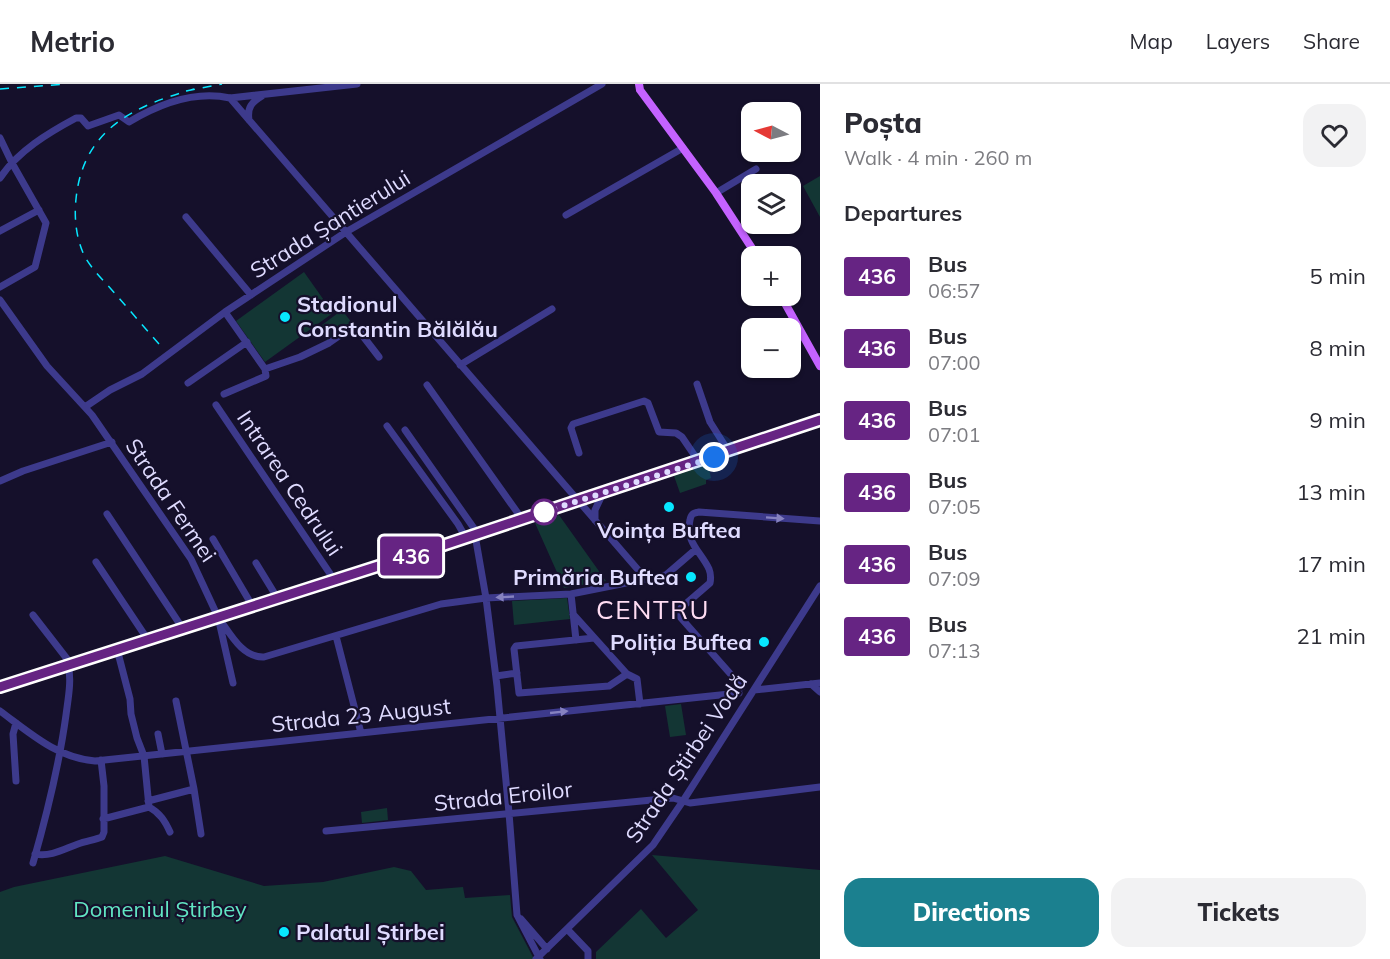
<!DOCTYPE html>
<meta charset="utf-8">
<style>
body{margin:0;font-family:Mulish,sans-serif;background:#f2f2f3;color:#2b2b33;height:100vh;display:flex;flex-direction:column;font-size:22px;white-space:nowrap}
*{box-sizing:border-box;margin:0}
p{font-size:20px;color:#7c7c81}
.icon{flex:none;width:33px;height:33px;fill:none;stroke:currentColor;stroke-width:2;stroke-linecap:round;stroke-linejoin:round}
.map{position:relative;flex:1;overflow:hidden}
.sheet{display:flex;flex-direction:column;background:#fff;width:570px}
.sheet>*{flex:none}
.badge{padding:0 12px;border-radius:4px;font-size:21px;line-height:39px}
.needle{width:39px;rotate:276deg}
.controls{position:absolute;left:741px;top:18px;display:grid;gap:12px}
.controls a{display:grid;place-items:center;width:60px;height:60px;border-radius:12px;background:#fff;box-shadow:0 2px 4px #0004;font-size:30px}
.you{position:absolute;width:30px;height:30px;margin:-15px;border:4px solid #fff;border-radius:50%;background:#1a73e8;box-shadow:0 0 0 9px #1a73e833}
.map>.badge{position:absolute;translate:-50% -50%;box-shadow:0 0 0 3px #fff}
h2{padding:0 24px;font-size:22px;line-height:54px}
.round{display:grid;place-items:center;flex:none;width:63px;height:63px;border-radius:18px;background:#f2f2f3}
.headline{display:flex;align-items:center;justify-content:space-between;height:102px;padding:0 24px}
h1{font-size:28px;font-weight:800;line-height:45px}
.primary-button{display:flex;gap:12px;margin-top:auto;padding:12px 24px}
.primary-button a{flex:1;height:69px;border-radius:18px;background:#1b808f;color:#fff;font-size:24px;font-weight:800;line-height:69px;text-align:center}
.primary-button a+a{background:#f2f2f3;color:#2b2b33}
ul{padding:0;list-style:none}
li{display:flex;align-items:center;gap:18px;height:72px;padding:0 24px}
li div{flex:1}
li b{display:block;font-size:22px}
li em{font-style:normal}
li .badge{min-width:66px;font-weight:700;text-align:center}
header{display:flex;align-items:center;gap:36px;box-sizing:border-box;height:84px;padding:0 30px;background:#fff;border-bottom:2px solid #e1e1e2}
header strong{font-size:28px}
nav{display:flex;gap:33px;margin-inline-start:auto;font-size:21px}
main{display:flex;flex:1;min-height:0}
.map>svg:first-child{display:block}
.green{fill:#133634}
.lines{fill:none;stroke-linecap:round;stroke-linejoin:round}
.minor{stroke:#3d3a8c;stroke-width:7}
.major{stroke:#c462ff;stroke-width:8}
.rail{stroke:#07e7ff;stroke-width:1.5;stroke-dasharray:9 8;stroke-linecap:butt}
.oneway{fill:#8682c0}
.line-casing{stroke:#fff;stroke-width:14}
.line{stroke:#662483;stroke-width:9}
.walk{stroke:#dfdbff;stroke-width:6;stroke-dasharray:0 10.8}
.poi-dot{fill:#07e7ff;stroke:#15102b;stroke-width:2}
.stop-dot{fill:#fff;stroke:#662483;stroke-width:3}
.labels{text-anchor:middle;stroke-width:4.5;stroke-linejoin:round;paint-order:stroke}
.street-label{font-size:22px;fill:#dfdbff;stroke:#15102b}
.poi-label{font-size:22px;font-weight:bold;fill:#dfdbff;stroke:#15102b;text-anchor:start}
.park-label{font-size:22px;fill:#61e5c3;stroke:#15102b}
.quarter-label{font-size:26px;letter-spacing:1.5px;fill:#ffddf3;stroke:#15102b}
</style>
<header>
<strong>Metrio</strong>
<nav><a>Map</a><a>Layers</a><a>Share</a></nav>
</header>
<main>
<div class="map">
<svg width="820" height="875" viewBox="0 0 820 875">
<rect width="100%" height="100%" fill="#15102b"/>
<!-- green -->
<path class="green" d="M820 92V133L803 102Z
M304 188 333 229 265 278 236 237Z
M342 226 352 239 328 257 318 244Z
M708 380 711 394 706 396V400L680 409 674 392Z
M559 431 606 497 564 504 535 439Z
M567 514 570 535 514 541 512 517Z
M681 620 686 651 670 653 665 622Z
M387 724 388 736 362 739 361 728Z
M652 771 820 786V875H596V868L641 825 666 854 698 826Z
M165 772 264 802 323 798 394 783 411 787 426 806 463 803 465 814 510 811 512 833 534 875H0V808L14 803Z"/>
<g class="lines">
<!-- minor -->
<path class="minor" d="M230 14 646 495
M249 36C247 23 252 18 262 12
M0 54 12 79 46 139 35 183 0 203
M0 94C18 67 48 49 76 34H81L88 42 119 31 129 38C159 20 194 6 230 14L357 0
M716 109 756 85
M566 131 683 64
M186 133 251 211
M0 147 39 126
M0 216 47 282 92 331 191 475 218 533 233 599
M225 228 265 285
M460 281 552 225
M265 285 300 273 329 259 352 243 359 247 379 273
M188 299 247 258
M697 300 710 338 729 368
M427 301 522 435
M224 310 266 292 265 285
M216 321 335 497
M85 323 110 306 142 290 225 228 346 148 602 0
M387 342 458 440 466 454
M405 346 478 450
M579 369 571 344 573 340 644 317 648 319 659 348 676 349 682 353 699 378
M0 397 23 387 112 358
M107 430 183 545
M595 436V426L603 409
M475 451 486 514 497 602 509 729 517 831 540 875
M213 455 253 523
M96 478 148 556
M256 479 278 515
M571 510 576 556
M573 530 627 590 637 595 640 620
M33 531 71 580
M218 533C230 549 242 574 264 573L441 520 486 514 571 510 666 491 695 466
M336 552 361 649
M594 554 516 562 514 565 519 609 609 602 627 590
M496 592 517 589
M811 600 820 608
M742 603 681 534V524L710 499C711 494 711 490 709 485 701 468 685 458 690 436 691 430 693 429 699 428L820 437
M754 606 820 599
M176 617 194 705 201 750
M0 627C30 649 57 674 95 677L739 609
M158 650 162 670
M16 697 13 650 16 639
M148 717 194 705
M149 723C160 729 165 737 170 748
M103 735 149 723 144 672 137 654 131 630 130 615 117 565
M326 747 673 714 690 719 820 703
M35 770C51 773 64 765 78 760 86 757 95 756 102 753L104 748V702L101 676
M33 779C47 730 59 682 66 631 68 615 72 596 68 580
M521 835 547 865
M567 845 588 867V875
M536 875 653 761 683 717 820 502"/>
<!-- major -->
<path class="major" d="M639 0 640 6 716 109 757 172
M781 212 820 282
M0 603 466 454 820 336"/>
<!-- rail -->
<path class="rail" d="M0 5 67 0
M186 7 222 0
M159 260C143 242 127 223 111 205 102 195 92 185 85 173 76 155 74 134 76 115 83 45 134 22 194 5"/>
</g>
<!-- one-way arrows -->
<defs><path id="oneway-solid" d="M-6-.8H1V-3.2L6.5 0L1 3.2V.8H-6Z" transform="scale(1.5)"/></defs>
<g class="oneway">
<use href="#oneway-solid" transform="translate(775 434) rotate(4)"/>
<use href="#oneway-solid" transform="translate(505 513) rotate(177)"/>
<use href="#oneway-solid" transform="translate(559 628) rotate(-6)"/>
</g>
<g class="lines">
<defs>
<path id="line" d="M0 603 444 461 820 336"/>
</defs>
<!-- line casing -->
<use href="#line" class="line-casing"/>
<!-- line -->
<use href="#line" class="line"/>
<!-- walk -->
<path class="walk" d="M544 428 714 373"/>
</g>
<!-- markers -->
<g class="poi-dot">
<circle cx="285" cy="233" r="6"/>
<circle cx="669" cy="423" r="6"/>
<circle cx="691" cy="493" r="6"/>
<circle cx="764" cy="558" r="6"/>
<circle cx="284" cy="848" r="6"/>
</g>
<circle class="stop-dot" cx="544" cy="428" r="12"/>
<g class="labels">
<!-- street labels -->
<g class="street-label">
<text transform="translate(330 140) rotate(-32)" y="8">Strada Șantierului</text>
<text transform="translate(290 399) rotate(56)" y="8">Intrarea Cedrului</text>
<text transform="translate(171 416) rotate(56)" y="8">Strada Fermei</text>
<text transform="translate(361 631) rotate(-6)" y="8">Strada 23 August</text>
<text transform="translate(686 674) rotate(-56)" y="8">Strada Știrbei Vodă</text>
<text transform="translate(503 712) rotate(-6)" y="8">Strada Eroilor</text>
</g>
<!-- poi labels -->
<g class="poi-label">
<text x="297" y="228">Stadionul<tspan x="297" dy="25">Constantin Bălălău</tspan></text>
<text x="669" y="454" text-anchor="middle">Voința Buftea</text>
<text x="679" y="501" text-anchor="end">Primăria Buftea</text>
<text x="752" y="566" text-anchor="end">Poliția Buftea</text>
<text x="296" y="856">Palatul Știrbei</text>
</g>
<!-- park labels -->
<g class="park-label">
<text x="160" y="833">Domeniul Știrbey</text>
</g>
<!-- quarter labels -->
<g class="quarter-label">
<text x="653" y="535">CENTRU</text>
</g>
</g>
</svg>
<div class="controls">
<a><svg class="needle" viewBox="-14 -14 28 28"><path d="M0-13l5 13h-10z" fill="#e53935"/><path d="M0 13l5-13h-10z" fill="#7c7c81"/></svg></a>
<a><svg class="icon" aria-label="layers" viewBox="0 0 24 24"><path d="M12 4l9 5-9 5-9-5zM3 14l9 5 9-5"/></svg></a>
<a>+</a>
<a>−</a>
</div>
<div class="you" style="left:714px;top:373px"></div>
<b class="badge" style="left:411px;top:472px;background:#662483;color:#fff">436</b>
</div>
<section class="sheet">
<div class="headline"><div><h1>Poșta</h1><p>Walk · 4 min · 260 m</p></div><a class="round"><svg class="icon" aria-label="heart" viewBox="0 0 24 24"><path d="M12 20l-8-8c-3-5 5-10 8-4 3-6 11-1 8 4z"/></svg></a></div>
<h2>Departures</h2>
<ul>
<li><span class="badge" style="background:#662483;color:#fff">436</span><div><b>Bus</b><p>06:57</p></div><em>5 min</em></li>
<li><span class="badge" style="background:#662483;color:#fff">436</span><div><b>Bus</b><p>07:00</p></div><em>8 min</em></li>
<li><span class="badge" style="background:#662483;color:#fff">436</span><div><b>Bus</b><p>07:01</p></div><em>9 min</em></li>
<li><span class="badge" style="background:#662483;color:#fff">436</span><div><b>Bus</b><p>07:05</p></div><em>13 min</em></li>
<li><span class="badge" style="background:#662483;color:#fff">436</span><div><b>Bus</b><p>07:09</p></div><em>17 min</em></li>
<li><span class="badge" style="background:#662483;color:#fff">436</span><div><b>Bus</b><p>07:13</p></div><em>21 min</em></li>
</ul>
<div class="primary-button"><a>Directions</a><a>Tickets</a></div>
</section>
</main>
